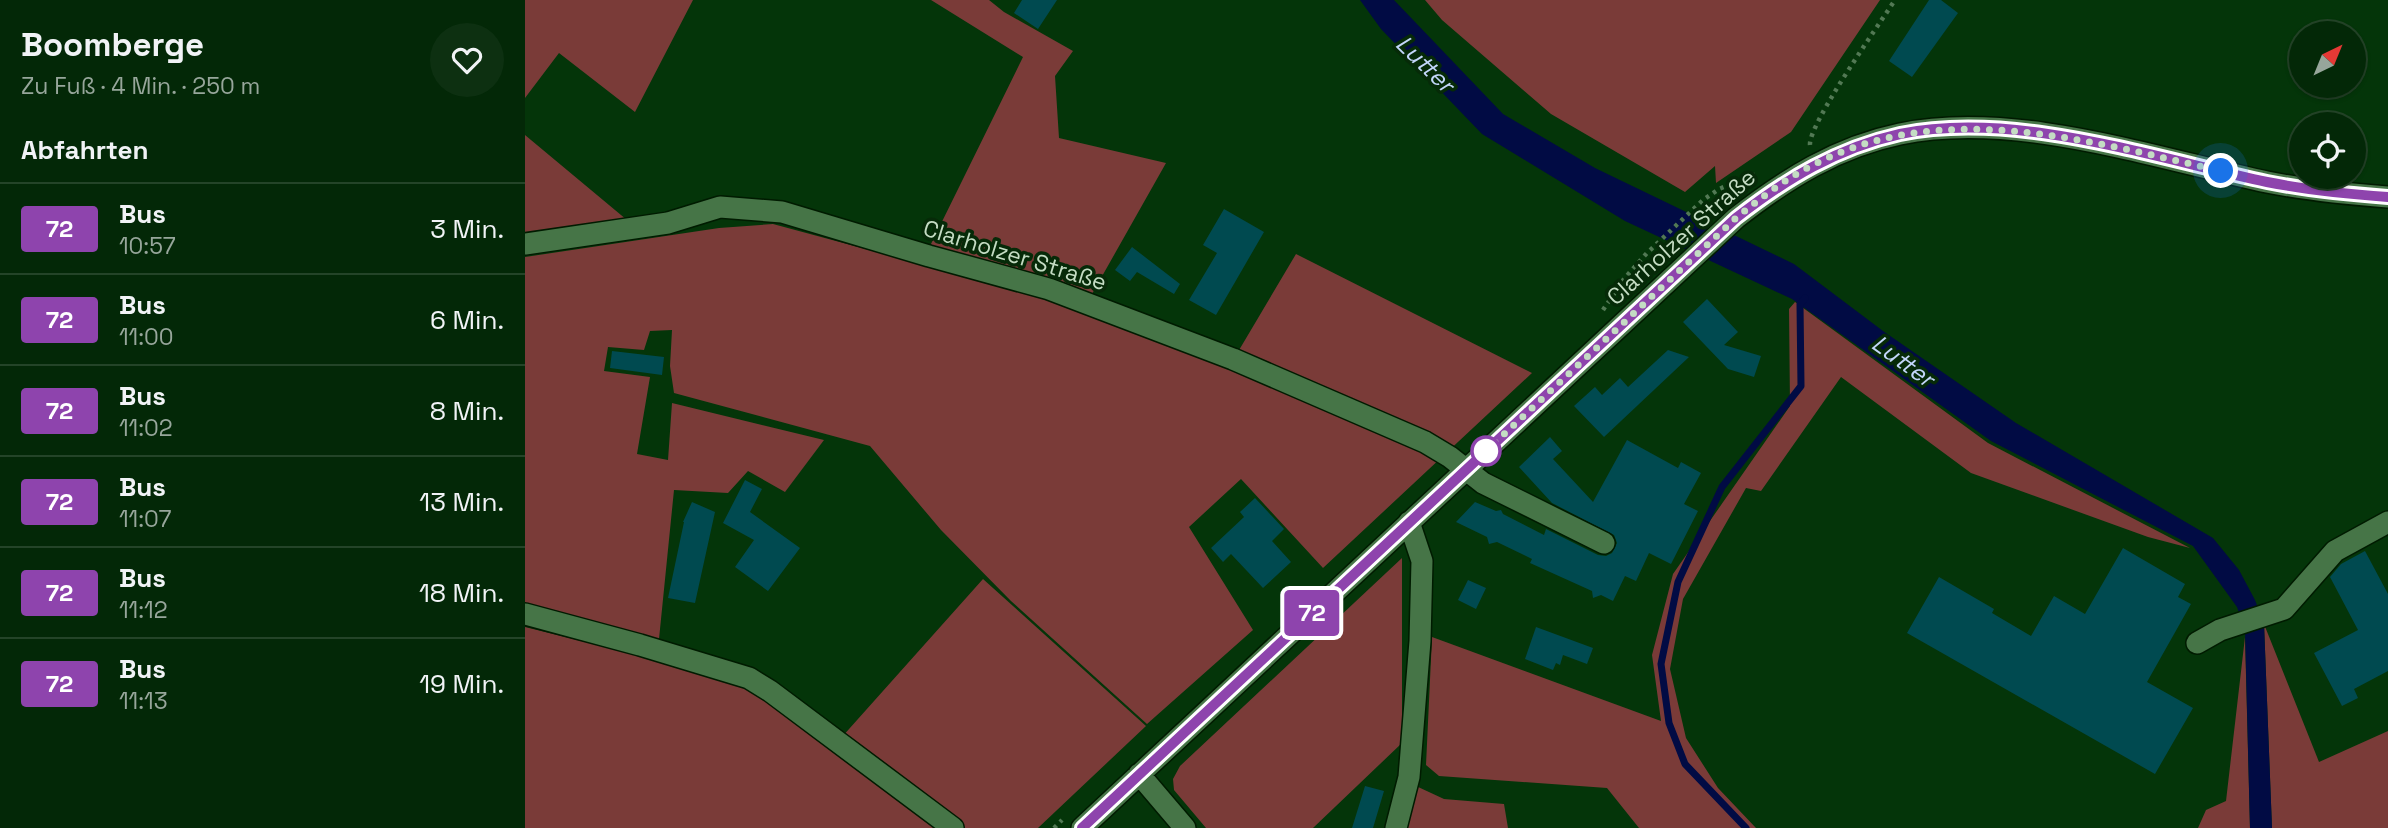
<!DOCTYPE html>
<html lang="de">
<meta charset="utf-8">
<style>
body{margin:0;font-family:"Space Grotesk",sans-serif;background:#0d3011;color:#f1f3f6;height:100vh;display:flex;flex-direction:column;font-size:26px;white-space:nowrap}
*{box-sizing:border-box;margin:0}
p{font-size:23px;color:#97a69b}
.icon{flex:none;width:38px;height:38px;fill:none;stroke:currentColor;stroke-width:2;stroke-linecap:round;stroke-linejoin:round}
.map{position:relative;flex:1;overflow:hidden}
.sheet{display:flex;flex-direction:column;background:#032807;width:525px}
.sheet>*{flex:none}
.badge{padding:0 14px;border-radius:5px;font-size:24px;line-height:46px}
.needle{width:46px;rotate:43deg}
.tools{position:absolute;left:1764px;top:21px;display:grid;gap:14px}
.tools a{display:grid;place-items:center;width:77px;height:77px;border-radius:50%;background:#032807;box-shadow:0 2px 5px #0004,0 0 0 2px #244428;font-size:35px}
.you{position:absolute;width:35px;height:35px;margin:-18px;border:5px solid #fff;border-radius:50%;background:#1a73e8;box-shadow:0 0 0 10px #1a73e833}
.map>.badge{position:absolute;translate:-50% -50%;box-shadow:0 0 0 4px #fff}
h2{padding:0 21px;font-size:26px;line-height:63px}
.round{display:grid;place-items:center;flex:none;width:74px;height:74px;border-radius:37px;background:#0d3011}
.overview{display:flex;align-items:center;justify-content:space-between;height:119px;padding:0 21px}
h1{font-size:33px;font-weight:700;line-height:52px}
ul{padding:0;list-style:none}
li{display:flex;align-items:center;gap:21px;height:91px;padding:0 21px;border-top:2px solid #244428}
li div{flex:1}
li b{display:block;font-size:26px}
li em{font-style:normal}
li .badge{min-width:77px;font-weight:700;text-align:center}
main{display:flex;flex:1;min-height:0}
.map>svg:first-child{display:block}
.green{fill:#7a3b38}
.water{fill:#010b44}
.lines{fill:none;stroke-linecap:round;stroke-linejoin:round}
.stream{stroke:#010b44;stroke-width:7}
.building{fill:#004a50}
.minor-casing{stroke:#001b00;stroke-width:24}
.path{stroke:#527954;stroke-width:4.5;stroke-dasharray:3.5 5;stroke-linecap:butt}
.minor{stroke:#467547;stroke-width:21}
.line-casing{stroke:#fff;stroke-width:16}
.line{stroke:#8e44ad;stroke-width:10}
.walk{stroke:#c4dcc3;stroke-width:7;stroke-dasharray:0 12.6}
.stop-dot{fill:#fff;stroke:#8e44ad;stroke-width:3.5}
.labels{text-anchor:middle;stroke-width:7;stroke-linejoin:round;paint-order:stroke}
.street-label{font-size:23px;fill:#c4dcc3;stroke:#062a08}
.water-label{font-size:24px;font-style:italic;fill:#c3d6fa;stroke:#062a08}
</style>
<main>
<section class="sheet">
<div class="overview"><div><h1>Boomberge</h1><p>Zu Fuß · 4 Min. · 250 m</p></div><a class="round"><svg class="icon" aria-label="heart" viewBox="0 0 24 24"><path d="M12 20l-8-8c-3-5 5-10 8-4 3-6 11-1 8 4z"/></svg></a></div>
<h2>Abfahrten</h2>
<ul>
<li><span class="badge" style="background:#8e44ad;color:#fff">72</span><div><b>Bus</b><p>10:57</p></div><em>3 Min.</em></li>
<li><span class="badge" style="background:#8e44ad;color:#fff">72</span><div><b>Bus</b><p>11:00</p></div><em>6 Min.</em></li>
<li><span class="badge" style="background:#8e44ad;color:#fff">72</span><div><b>Bus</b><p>11:02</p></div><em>8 Min.</em></li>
<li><span class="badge" style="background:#8e44ad;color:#fff">72</span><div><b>Bus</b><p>11:07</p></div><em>13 Min.</em></li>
<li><span class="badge" style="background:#8e44ad;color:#fff">72</span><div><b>Bus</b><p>11:12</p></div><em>18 Min.</em></li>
<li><span class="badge" style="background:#8e44ad;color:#fff">72</span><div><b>Bus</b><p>11:13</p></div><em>19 Min.</em></li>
</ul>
</section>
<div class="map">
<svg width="1863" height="828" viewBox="0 0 1863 828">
<rect width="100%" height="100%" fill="#043509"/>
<!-- green -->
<path class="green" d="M0 0H168L110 112 34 53 0 98Z
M406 0H464L479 12 548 51 530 76 534 138 641 163 567 294 405 246 498 57Z
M900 0H1355L1266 132 1191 183 1190 166 1160 192 1026 114 917 20Z
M0 135 102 220 0 235Z
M248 224 522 298 704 367 771 254 1007 373 798 568 716 479 664 527 728 630 622 724 486 601 416 530 345 446 149 393 145 366 147 330 125 331 119 350 83 347 79 371 125 377 112 454 143 460 147 403 299 440 260 492 223 471 203 493 149 490 134 639 0 606V257L194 228Z
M1270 302 1463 443 1665 548 1623 537 1446 473 1316 377 1236 491 1221 488 1158 599 1145 669 1161 738 1193 788 1231 828H1114L1082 788 914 776 901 765 907 637 1136 721 1127 655 1148 574 1265 406 1264 309Z
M877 558V743L788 828H681L649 790 648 779 655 766Z
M458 579 621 726 513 828H439L316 738Z
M1739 624 1794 762 1863 731V828H1747Z
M0 627 222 682 418 828H0Z
M1720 637 1725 828H1673L1681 810 1701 801Z
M891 786 919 799 979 804 983 828H881Z"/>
<!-- water -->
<path class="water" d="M835 0H869L978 114 1070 168 1269 264 1358 331 1491 423 1688 538 1714 570 1730 600 1739 624 1747 828H1725L1720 630 1712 607 1668 546 1466 441 1267 299 1100 221 957 134 856 29Z"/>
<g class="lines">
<!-- stream -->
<path class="stream" d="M1221 828 1160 764 1144 723 1136 664 1153 582 1197 487 1276 386 1275 304 1280 298"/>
</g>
<!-- building -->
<path class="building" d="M497 0H532L513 29 489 13Z
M1404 0H1416L1433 13 1387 77 1364 61Z
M699 209 739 232 691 315 664 300 692 253 678 245Z
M607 247 655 284 649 294 612 272 605 281 590 270Z
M1182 299 1213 332 1199 345 1236 356 1229 377 1203 369 1158 322Z
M1143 350 1164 357 1079 437 1049 406 1070 387 1077 395 1095 378 1103 387Z
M87 351 139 357 137 375 85 368Z
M1025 437 1037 451 1028 459 1068 502 1102 440 1153 468 1156 462 1176 473 1159 504 1173 511 1146 564 1124 553 1111 581 1100 576 1088 601 1076 595 1068 598 1067 591 1005 563 1007 559 972 542 964 544 962 537 931 522 950 502 971 511 976 510 978 514 1019 535 1021 529 1073 555 1081 556 1087 553 1092 543 1089 535 1027 503 994 467Z
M220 480 237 489 225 512 275 548 243 591 210 567 229 540 198 523Z
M730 498 759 529 747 541 766 562 738 588 706 554 698 562 686 548 719 517 715 512Z
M167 502 190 512 170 603 143 598 159 522H158Z
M1598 548 1660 584 1653 597 1666 604 1622 682 1668 708 1630 774 1382 633 1414 577 1469 609 1467 613 1506 636 1529 596 1560 614Z
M1840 551 1863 594V671L1829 689 1833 698 1817 706 1789 653 1833 630 1805 577 1816 564Z
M943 580 961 588 951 609 933 600Z
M1011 627 1068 648 1062 664 1038 655 1035 665 1031 663 1028 670 1000 659Z
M840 786 859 791 848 828H827Z"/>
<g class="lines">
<defs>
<path id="minor" d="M0 244 143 223 195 207 257 212 404 256 524 289 708 359 900 442 925 457 958 483 1079 543
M0 614 115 645 224 678 245 691 428 828
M1672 643 1695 630 1759 609 1810 551 1863 522
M614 774 660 828
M557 828 1211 218C1261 179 1312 147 1375 134 1490 110 1629 158 1742 182 1782 190 1822 194 1863 197
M871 828 884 777 895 641 897 561 884 522"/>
</defs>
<!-- minor casing -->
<use href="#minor" class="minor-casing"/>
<!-- path -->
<path class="path" d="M1285 145C1283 125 1355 23 1370 0
M1078 310 1099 279 1122 253 1178 200 1194 189 1234 173
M529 828 537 820"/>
<!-- minor -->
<use href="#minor" class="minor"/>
</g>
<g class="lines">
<defs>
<path id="line" d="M557 828 1211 218C1261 179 1312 148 1375 134 1490 110 1629 158 1742 182 1782 190 1822 194 1863 197"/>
</defs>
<!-- line casing -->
<use href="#line" class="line-casing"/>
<!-- line -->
<use href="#line" class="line"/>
<!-- walk -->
<path class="walk" d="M961 451 1211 218C1236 198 1261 178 1290 164 1418 98 1564 141 1696 171"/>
</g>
<!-- markers -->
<circle class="stop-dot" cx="961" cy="451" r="14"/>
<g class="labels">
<!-- street labels -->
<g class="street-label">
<text transform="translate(1156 237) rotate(-42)" y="8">Clarholzer Straße</text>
<text transform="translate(490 255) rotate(17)" y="8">Clarholzer Straße</text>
</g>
<!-- water labels -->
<g class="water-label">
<text transform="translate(900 64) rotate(44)" y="8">Lutter</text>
<text transform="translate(1378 361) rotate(36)" y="8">Lutter</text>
</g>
</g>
</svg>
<div class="tools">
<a><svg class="needle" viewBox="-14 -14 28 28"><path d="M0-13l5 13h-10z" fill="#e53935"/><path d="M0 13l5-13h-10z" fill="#97a69b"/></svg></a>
<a><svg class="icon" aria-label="locate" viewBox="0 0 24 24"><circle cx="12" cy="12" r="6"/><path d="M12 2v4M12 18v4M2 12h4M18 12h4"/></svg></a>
</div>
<div class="you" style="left:1696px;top:171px"></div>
<b class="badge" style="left:787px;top:613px;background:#8e44ad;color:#fff">72</b>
</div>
</main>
